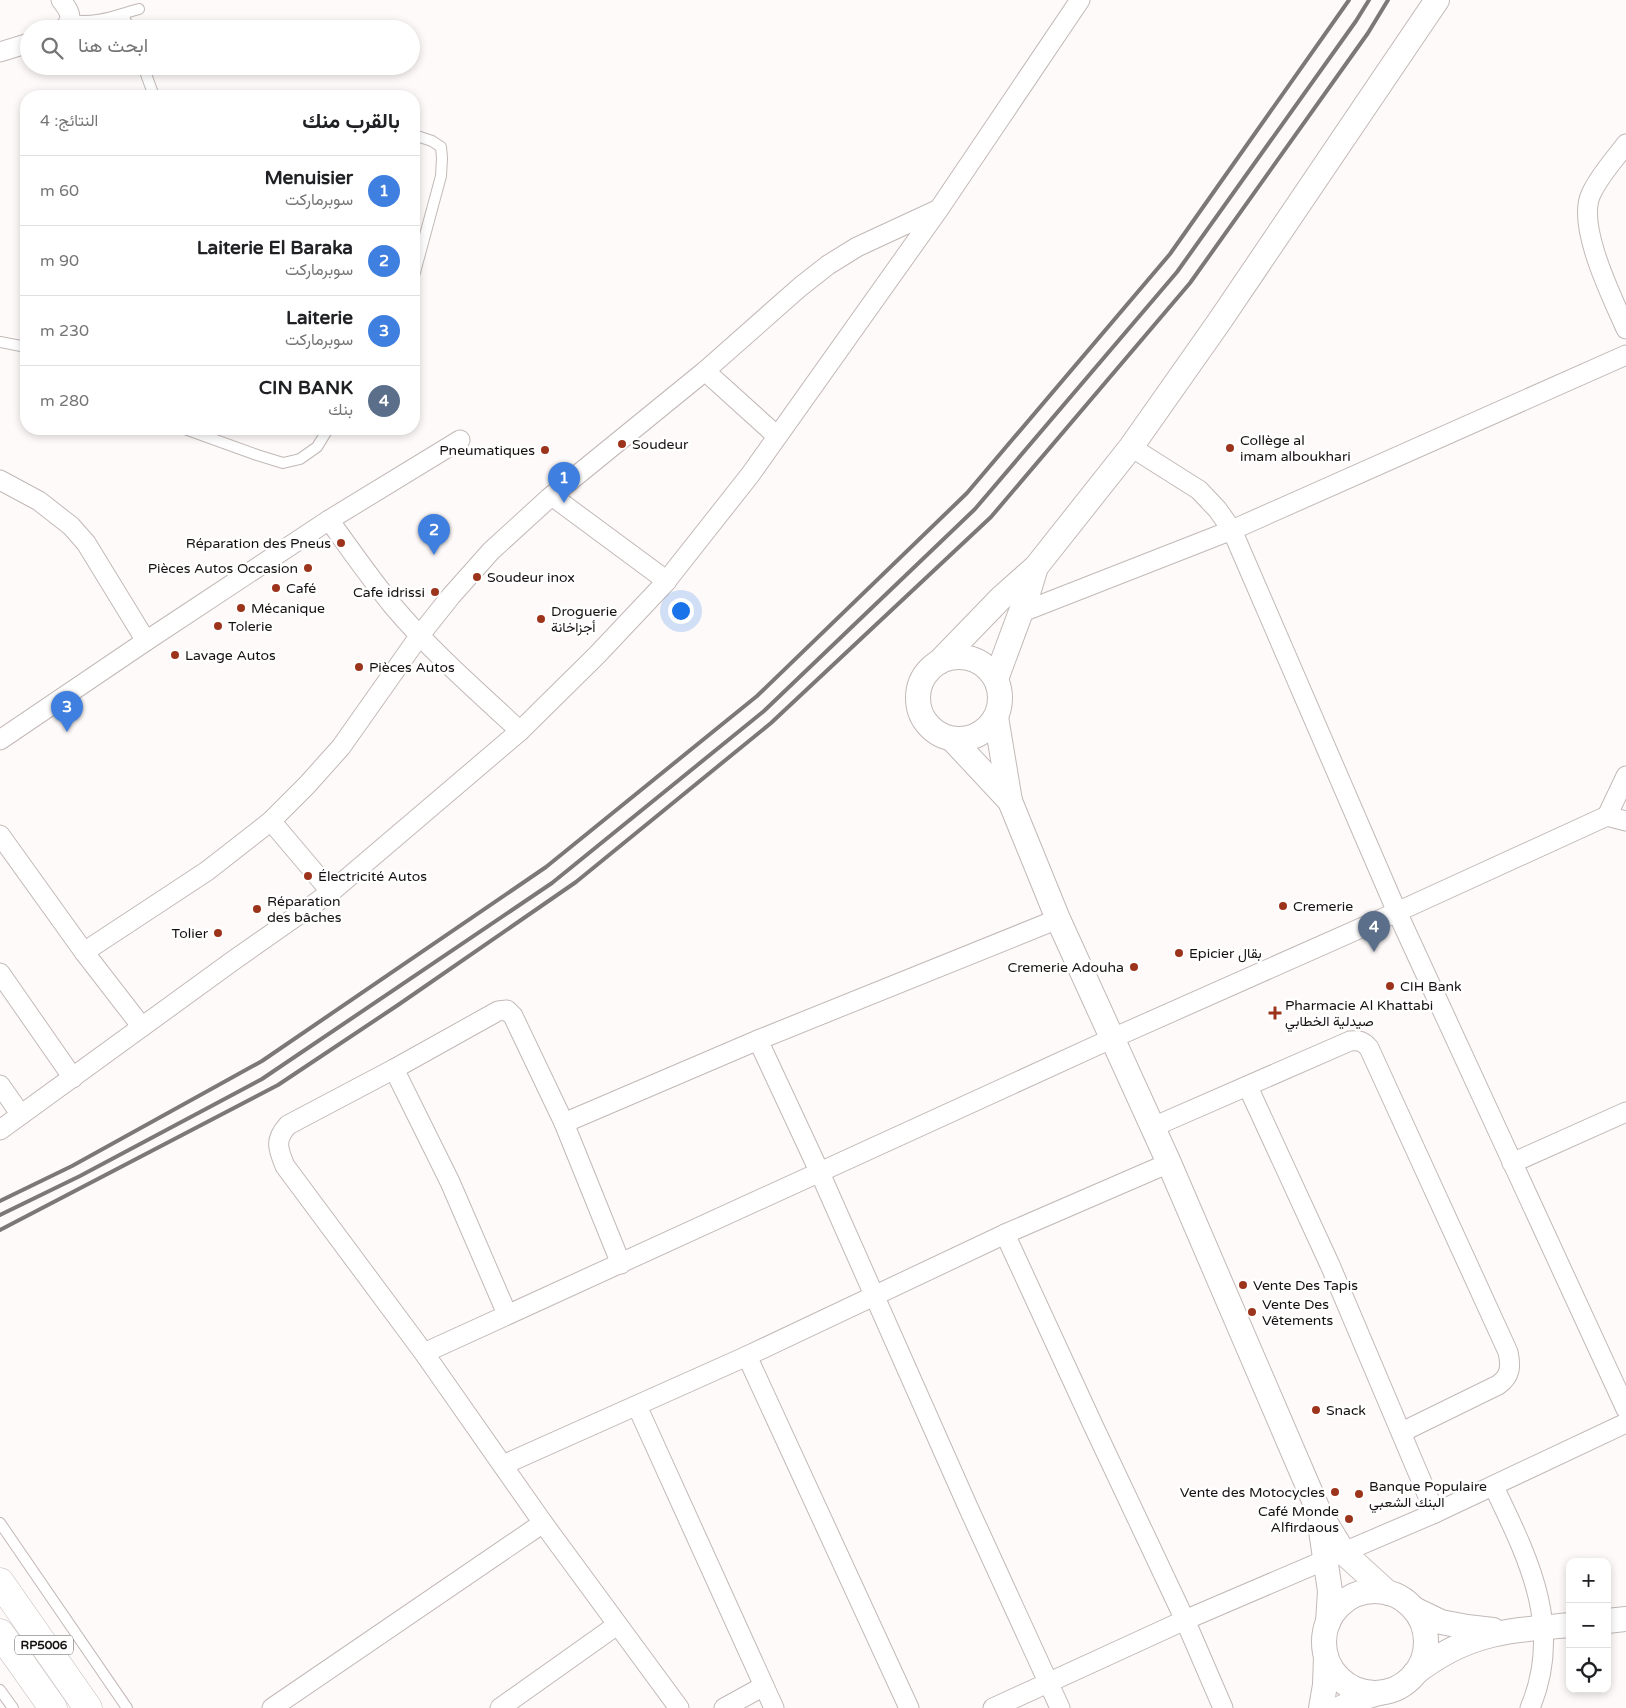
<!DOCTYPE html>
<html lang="ar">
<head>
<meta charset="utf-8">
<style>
	body { margin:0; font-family:"Varela Round",Vazirmatn,sans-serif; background:#f6f6f6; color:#202124; direction:rtl }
	.controls { position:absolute; right:15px; bottom:15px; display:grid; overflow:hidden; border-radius:10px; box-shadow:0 2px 8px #0003 }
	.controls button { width:45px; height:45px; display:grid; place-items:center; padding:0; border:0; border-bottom:1px solid #e0e0e0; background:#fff; color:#202124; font:25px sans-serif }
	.you { position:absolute; left:680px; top:610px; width:18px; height:18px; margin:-12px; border:4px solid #fff; border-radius:50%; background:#1a73e8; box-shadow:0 0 0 8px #1a73e833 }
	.badge { display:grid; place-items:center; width:32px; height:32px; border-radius:50%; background:#ea580c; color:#fff; font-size:16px; font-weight:700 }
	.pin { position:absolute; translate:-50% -41px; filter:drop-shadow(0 1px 2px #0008) }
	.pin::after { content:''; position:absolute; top:26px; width:18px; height:15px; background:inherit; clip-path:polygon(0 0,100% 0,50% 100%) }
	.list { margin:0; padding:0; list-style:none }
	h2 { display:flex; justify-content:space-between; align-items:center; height:65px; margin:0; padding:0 20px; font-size:21px }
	h2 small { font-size:16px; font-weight:400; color:#757577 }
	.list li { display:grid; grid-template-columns:32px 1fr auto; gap:15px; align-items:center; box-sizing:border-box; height:70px; padding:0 20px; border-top:1px solid #e0e0e0 }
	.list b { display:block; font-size:19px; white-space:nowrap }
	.list p { margin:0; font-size:16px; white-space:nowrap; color:#757577 }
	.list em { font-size:16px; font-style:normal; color:#757577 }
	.icon { flex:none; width:28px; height:28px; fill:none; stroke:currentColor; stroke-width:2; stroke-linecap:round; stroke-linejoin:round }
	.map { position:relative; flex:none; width:1626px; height:1708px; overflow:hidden; direction:ltr }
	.search { position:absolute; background:#fff; box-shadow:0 2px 8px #0003; left:20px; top:20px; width:400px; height:55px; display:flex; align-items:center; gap:12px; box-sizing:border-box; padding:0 18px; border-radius:28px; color:#757577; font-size:19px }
	.panel { position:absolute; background:#fff; box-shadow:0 2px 8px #0003; left:20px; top:90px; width:400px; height:345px; border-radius:20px; direction:rtl }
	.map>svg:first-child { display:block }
</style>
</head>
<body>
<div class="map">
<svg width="1626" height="1708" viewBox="0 0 1626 1708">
	<rect width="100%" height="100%" fill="#fefaf9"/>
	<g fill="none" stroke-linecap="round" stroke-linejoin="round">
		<defs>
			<g id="service">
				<polyline points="123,14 129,29"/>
				<path d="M 70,20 C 96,24 114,16 139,9"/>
				<polyline points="143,66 154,96"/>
				<polyline points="254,96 278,96"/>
				<polyline points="414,135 432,141 441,147 442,158 441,176 414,276"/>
				<polyline points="0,342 26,347"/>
				<polyline points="185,429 257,455 283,463 300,459 317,447 328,429"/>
				<polyline points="0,1523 127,1708"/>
				<polyline points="0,1690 13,1708"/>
			</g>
			<g id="minor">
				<path d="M 61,0 C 69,10 75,19 63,29"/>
				<polyline points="0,52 29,43"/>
				<path d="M 1626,144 C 1614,160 1599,176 1591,194 C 1576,226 1613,299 1626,329"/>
				<polyline points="705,371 777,436"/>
				<polyline points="1131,447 1199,490 1217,509 1232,530 1397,912 1626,1409"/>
				<polyline points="0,480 39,501 71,526 86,543 146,641"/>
				<polyline points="552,496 667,581"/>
				<path d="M 329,520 C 350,549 370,578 393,606 C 431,651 477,691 520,731"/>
				<polyline points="1020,613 1232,530 1626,355"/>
				<polyline points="0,740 146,641 329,520 460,440"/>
				<polyline points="1607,816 1626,776"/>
				<polyline points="271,821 331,892"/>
				<polyline points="0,835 84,952 142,1027"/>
				<polyline points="84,952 207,871 271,821 307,785 341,747 420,635 451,596 491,551 549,498 705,371 800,287 828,265 857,247 939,209"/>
				<polyline points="0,973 73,1078"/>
				<polyline points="758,1040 820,1173 968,1507 1060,1708"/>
				<polyline points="394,1069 450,1182 507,1314"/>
				<polyline points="0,1085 21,1115"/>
				<polyline points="1248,1087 1330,1265 1435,1513"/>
				<polyline points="564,1123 758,1040 1058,919"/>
				<path d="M 1153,1127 L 1350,1041 C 1359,1040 1363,1041 1369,1048 L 1508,1352 C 1511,1366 1511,1376 1498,1385 L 1402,1432"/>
				<polyline points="0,1130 234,960 331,892 520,731 597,655 664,584 750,475 939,209 1080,0"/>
				<polyline points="1512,1163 1626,1112"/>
				<polyline points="1005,1234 1093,1425 1185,1620 1223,1708"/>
				<path d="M 621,1264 L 564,1123 L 513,1016 L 507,1010 L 498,1011 L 394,1069 L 288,1125 C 274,1140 278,1149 285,1166 L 424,1353 L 543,1523 L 679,1708"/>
				<polyline points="424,1353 1113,1038 1397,912 1607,816 1626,821"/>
				<polyline points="747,1356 909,1708"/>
				<polyline points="637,1406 774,1708"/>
				<polyline points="503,1465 747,1356 1005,1234 1169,1163"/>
				<path d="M 1494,1487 C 1528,1558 1564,1628 1530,1708"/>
				<polyline points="272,1708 543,1523"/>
				<polyline points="500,1708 617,1625"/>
				<polyline points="724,1708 764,1686"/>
				<polyline points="993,1708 1185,1620 1435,1513 1626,1423"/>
			</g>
			<g id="tertiary">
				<circle cx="959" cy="698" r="41"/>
				<polyline points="939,662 1001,598 1036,567 1131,447 1219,322 1437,0"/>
				<polyline points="996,679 1029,590 1036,567"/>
				<polyline points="996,717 1010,801 1058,919 1169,1163 1319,1512 1344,1553 1388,1593"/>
				<polyline points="952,739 1010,801"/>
				<polyline points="1320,1524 1330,1591 1328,1623"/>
				<circle cx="1375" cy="1642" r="51"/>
				<polyline points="1414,1609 1441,1622 1467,1627 1493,1630"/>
				<polyline points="1607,1621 1626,1619"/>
				<path d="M 1415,1673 C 1468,1632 1506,1631 1570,1625"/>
				<polyline points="1321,1708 1325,1685 1326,1656"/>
				<polyline points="1341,1708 1365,1697 1379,1693"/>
			</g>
			<g id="primary">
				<polyline points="0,1582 88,1708"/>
				<polyline points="0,1633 53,1708"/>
			</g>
		</defs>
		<use href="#service" stroke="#c2b9b7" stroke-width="12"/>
		<use href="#minor" stroke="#c2b9b7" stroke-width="21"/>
		<use href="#tertiary" stroke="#c2b9b7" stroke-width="26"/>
		<use href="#primary" stroke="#c2b9b7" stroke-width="29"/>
		<use href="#service" stroke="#fff" stroke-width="10"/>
		<use href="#minor" stroke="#fff" stroke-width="19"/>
		<use href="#tertiary" stroke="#fff" stroke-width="24"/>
		<use href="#primary" stroke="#fff" stroke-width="28"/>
		<g stroke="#7b7877" stroke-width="4">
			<polyline points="0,1201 72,1166 262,1061 546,867 757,696 967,493 1170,254 1349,0"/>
			<polyline points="0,1215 80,1176 262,1079 552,883 764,711 975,509 1177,272 1356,21 1369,0"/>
			<polyline points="0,1230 278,1085 398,1005 576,882 771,723 991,517 1190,283 1368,33 1388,0"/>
		</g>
	</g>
	<g fill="#9c341c" stroke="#fff" stroke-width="2">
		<circle cx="622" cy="444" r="5"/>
		<circle cx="1230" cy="448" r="5"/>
		<circle cx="545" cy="450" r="5"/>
		<circle cx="341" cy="543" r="5"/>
		<circle cx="308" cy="568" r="5"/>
		<circle cx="477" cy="577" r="5"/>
		<circle cx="276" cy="588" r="5"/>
		<circle cx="435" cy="592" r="5"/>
		<circle cx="241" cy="608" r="5"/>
		<circle cx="541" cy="619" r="5"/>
		<circle cx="218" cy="626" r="5"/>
		<circle cx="175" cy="655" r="5"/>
		<circle cx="359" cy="667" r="5"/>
		<circle cx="308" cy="876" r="5"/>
		<circle cx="1283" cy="906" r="5"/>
		<circle cx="257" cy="909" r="5"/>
		<circle cx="218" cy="933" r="5"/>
		<circle cx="1179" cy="953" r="5"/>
		<circle cx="1134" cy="967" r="5"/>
		<circle cx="1390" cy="986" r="5"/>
		<path d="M1272.5 1005.5h5v5h5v5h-5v5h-5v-5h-5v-5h5z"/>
		<circle cx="1243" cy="1285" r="5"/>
		<circle cx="1252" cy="1312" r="5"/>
		<circle cx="1316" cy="1410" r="5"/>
		<circle cx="1335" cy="1492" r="5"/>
		<circle cx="1359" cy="1494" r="5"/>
		<circle cx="1349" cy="1519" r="5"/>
	</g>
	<g text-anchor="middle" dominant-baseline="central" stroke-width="5" stroke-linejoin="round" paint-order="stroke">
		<rect fill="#fff" stroke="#5b5958" stroke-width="1" x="15" y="1635.5" width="58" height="19" rx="4"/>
		<g font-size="12" font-weight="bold" fill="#151211">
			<text x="44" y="1645">RP5006</text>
		</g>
		<g font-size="14" fill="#151211" stroke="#fff" text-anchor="start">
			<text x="1240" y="440">Collège al<tspan x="1240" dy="16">imam alboukhari</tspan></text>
			<text x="632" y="444">Soudeur</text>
			<text x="535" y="450" text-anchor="end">Pneumatiques</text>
			<text x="331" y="543" text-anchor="end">Réparation des Pneus</text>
			<text x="298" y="568" text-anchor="end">Pièces Autos Occasion</text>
			<text x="487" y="577">Soudeur inox</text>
			<text x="286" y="588">Café</text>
			<text x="425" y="592" text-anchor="end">Cafe idrissi</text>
			<text x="251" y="608">Mécanique</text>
			<text x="551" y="611">Droguerie<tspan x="551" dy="16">أجزاخانة</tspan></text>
			<text x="228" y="626">Tolerie</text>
			<text x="185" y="655">Lavage Autos</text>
			<text x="369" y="667">Pièces Autos</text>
			<text x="318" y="876">Électricité Autos</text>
			<text x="267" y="901">Réparation<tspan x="267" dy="16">des bâches</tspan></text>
			<text x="1293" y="906">Cremerie</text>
			<text x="208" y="933" text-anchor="end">Tolier</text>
			<text x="1189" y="953">Epicier بقال</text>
			<text x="1124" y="967" text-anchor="end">Cremerie Adouha</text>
			<text x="1400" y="986">CIH Bank</text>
			<text x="1285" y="1005">Pharmacie Al Khattabi<tspan x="1285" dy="16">صيدلية الخطابي</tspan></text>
			<text x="1253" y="1285">Vente Des Tapis</text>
			<text x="1262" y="1304">Vente Des<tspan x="1262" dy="16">Vêtements</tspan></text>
			<text x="1326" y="1410">Snack</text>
			<text x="1369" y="1486">Banque Populaire<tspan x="1369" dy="16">البنك الشعبي</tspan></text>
			<text x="1325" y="1492" text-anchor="end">Vente des Motocycles</text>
			<text x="1339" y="1511" text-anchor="end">Café Monde<tspan x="1339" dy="16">Alfirdaous</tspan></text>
		</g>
	</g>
</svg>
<div class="controls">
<button>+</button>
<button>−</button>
<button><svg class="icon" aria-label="locate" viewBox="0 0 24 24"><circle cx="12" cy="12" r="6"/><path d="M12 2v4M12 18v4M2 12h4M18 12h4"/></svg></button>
</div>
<div class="you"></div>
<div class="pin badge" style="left:564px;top:503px;background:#3f7fe0">1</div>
<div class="pin badge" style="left:434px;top:555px;background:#3f7fe0">2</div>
<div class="pin badge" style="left:67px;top:732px;background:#3f7fe0">3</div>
<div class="pin badge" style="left:1374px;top:952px;background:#5c6f8a">4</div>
<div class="search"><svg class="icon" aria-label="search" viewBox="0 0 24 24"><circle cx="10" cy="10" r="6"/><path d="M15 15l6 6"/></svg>ابحث هنا</div>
<section class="panel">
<h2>بالقرب منك<small>النتائج: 4</small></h2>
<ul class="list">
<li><span class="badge" style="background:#3f7fe0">1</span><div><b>Menuisier</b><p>سوبرماركت</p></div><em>60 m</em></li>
<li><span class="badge" style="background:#3f7fe0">2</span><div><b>Laiterie El Baraka</b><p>سوبرماركت</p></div><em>90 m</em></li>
<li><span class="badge" style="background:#3f7fe0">3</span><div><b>Laiterie</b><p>سوبرماركت</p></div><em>230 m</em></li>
<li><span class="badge" style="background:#5c6f8a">4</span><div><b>CIN BANK</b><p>بنك</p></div><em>280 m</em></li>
</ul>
</section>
</div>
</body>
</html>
